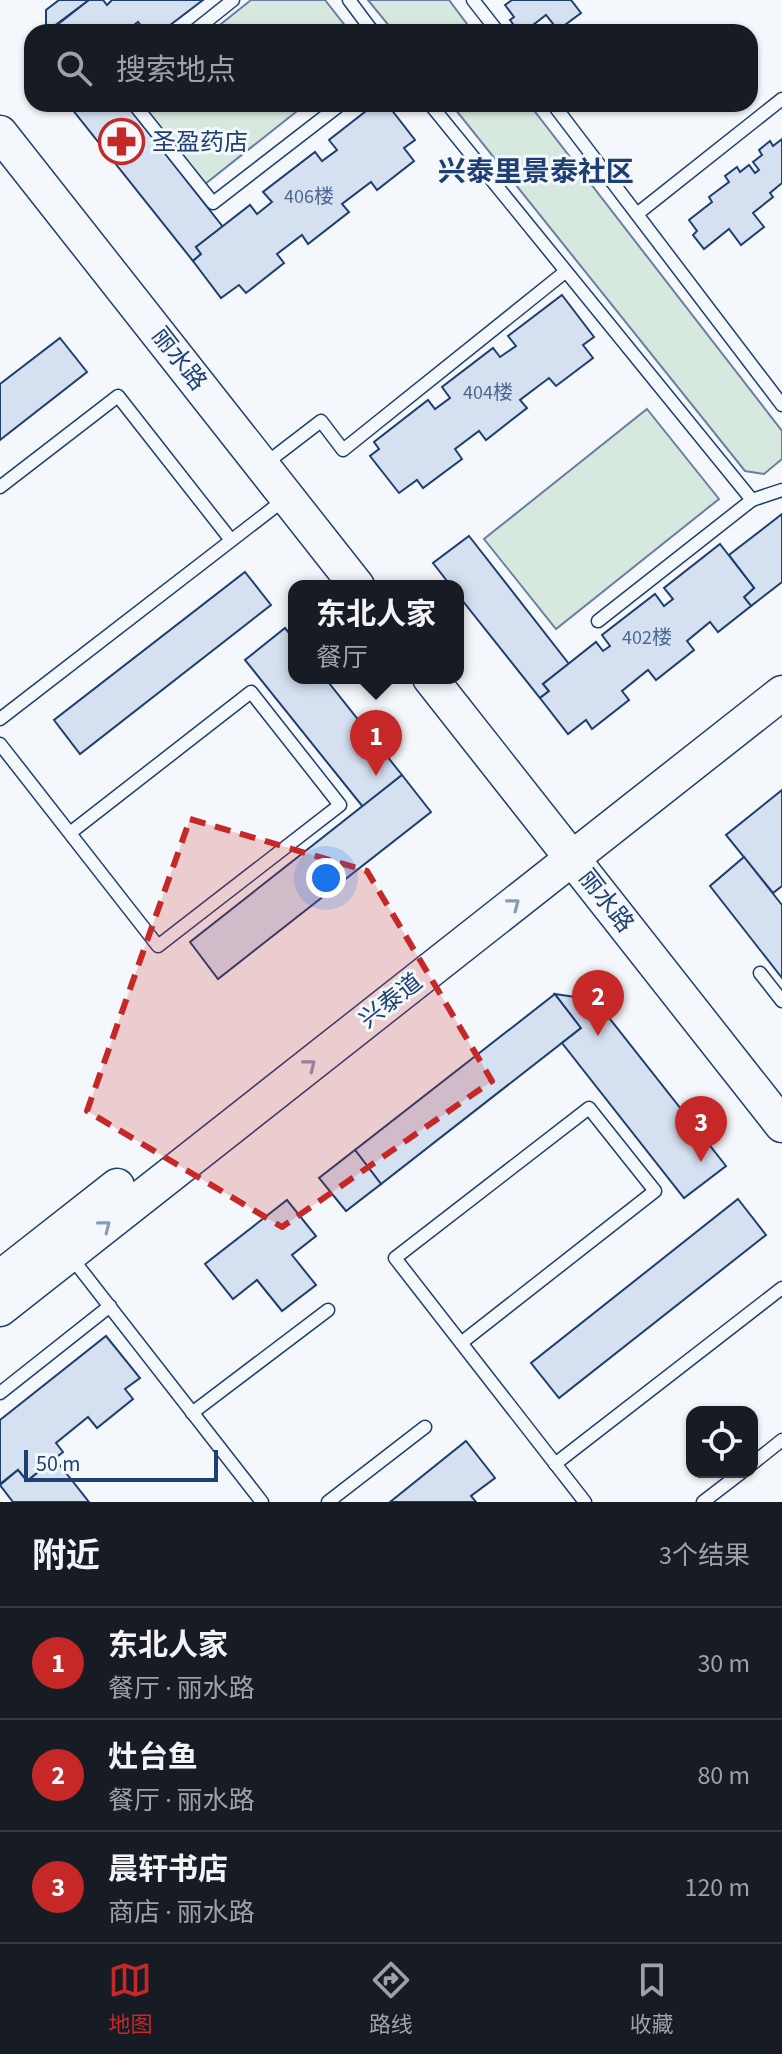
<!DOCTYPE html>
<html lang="zh">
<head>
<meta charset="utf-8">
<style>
	body { margin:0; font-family:"Source Sans 3","Noto Sans SC",sans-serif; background:#242831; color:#f1f3f6 }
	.controls { position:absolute; right:24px; bottom:24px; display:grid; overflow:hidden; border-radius:16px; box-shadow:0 2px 6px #0004 }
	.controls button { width:72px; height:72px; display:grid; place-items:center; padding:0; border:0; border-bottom:2px solid #363941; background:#171b24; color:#f1f3f6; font:40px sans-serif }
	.scale { position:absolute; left:24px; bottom:20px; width:194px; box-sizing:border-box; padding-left:8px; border:4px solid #1d3f73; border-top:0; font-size:22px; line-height:28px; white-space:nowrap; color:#1d3f73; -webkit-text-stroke:6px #f4f7fb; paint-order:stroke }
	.you { position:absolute; left:326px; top:878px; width:28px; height:28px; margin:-20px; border:6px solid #fff; border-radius:50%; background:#1a73e8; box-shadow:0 0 0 12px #1a73e833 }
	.badge { display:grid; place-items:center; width:52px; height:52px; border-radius:50%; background:#c62828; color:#fff; font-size:26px; font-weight:700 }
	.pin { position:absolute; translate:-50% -66px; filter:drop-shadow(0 2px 4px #0008) }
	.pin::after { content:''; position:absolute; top:42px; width:28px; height:24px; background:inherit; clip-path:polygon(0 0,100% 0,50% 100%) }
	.popup { position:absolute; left:288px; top:580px; width:176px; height:104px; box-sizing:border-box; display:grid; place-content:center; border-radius:16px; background:#171b24; filter:drop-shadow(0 2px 6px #0005); font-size:26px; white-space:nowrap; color:#9ea1a6 }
	.popup b { font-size:30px; color:#f1f3f6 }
	.popup::after { content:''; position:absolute; left:50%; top:100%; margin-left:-16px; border:16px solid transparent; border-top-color:#171b24 }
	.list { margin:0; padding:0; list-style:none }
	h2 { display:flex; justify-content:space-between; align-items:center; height:104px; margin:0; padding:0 32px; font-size:34px }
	h2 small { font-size:26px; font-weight:400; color:#9ea1a6 }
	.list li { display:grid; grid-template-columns:52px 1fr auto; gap:24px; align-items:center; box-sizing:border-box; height:112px; padding:0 32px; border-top:2px solid #363941 }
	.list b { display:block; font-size:30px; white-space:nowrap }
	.list p { margin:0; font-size:26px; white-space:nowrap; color:#9ea1a6 }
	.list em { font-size:26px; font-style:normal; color:#9ea1a6 }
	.icon { flex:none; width:44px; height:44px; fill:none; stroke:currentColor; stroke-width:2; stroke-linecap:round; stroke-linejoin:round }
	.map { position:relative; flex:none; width:782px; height:1502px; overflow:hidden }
	.search { position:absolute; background:#171b24; box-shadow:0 2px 6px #0004; left:24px; right:24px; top:24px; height:88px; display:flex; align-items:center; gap:20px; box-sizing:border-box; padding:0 28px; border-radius:24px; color:#9ea1a6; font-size:30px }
	.sheet { height:440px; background:#171b24 }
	nav { display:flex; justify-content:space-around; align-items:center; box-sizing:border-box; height:112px; border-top:2px solid #363941; background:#171b24; font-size:22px; color:#9ea1a6 }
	nav a { display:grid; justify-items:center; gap:4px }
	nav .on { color:#c62828 }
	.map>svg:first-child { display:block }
</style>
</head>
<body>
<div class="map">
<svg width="782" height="1502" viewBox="0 0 782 1502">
	<rect width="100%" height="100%" fill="#f4f7fb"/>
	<g fill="#d7e8df" stroke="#687fa3" stroke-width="2">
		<polygon points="251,0 325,0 350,32 211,32"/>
		<polygon points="368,0 449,0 473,32 394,32"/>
		<polygon points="141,104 306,104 205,184"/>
		<polygon points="451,104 529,104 782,431 782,459 764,474 745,471"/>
		<polygon points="647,409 719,499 556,629 484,539"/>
	</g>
	<g fill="#d5e0f0" stroke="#1d3f73" stroke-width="2">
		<polygon points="59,0 89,0 46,32 46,10"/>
		<polygon points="89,0 103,0 107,5 112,0 203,0 161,32 146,32 138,22 125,32 48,32"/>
		<polygon points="512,0 571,0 581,13 558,30 546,15 524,32 519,32 510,20 514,17 505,5"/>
		<polygon points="68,104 126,104 223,227 196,247 201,254 193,261"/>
		<polygon points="375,104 387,104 415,140 404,148 414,161 377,190 371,182 342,204 349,212 308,244 302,235 277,254 284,263 246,293 239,285 221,298 193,261 201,254 196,247 250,205 257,214 272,202 263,192 315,152 322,161 337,150 329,140"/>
		<polygon points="782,139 782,183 770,193 773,197 753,213 764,227 741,245 729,229 704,249 693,235 697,231 689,220 712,202 709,197 729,182 725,176 737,167 740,172 749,165 755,173 759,170 753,162 762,155 759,150 770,141 773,146"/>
		<polygon points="562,295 594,337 583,345 593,358 556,386 549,378 520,400 527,408 486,440 479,431 455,449 462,459 423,488 417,480 399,493 370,456 379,449 374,442 428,400 435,409 450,398 442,387 493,348 500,357 516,346 508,336"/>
		<polygon points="60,338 87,372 0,440 0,384"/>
		<polygon points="782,514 782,582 751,606 744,597 754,588 729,555"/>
		<polygon points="469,536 569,664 543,684 549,691 540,698 458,595 458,586 451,586 433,563"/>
		<polygon points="720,544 754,588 744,597 751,606 718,632 710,622 687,641 694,650 656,680 648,670 622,691 629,700 592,729 586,720 568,734 540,698 549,691 543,684 596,642 603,651 610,646 602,635 655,594 664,606 673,599 664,588"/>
		<polygon points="245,572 271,605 80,754 54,720"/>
		<polygon points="285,628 294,639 294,678 325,678 402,775 363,807 245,660"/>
		<polygon points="402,775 431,812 218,979 190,942"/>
		<polygon points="782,790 782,886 773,893 726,835"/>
		<polygon points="744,857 782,905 782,978 710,886"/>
		<polygon points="555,994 581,1028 381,1184 355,1150"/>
		<polygon points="555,994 595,1000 726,1166 684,1198 562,1043 581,1028"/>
		<polygon points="355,1150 381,1184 346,1211 319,1178"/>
		<polygon points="738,1199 766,1235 559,1398 531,1363"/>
		<polygon points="287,1200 316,1236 292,1255 316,1285 282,1311 257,1280 233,1299 205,1264"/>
		<polygon points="106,1336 140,1378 125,1389 133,1399 97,1428 88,1417 56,1443 63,1452 27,1481 18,1470 0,1484 0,1420"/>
		<polygon points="466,1441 495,1478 471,1496 476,1502 390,1502"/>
		<polygon points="55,1459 89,1502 13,1502 0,1485 18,1470 27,1481"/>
	</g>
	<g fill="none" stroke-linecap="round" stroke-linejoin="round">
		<defs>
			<g id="lane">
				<polyline points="349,0 373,32"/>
				<polyline points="473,0 498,32"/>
				<polyline points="193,32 233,0"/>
				<polyline points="134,104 213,203 341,104"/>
				<polyline points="430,104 752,500 782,490"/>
				<polyline points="553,104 782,405"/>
				<polyline points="637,214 782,99"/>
				<polyline points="265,464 321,421 343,450 565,272"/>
				<polyline points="0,487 118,396 231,540"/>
				<polyline points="598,621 752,500"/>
				<polyline points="0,719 285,499"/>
				<polyline points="0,744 158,946 340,805 251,692 70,833"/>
				<polyline points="760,973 782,1001"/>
				<polyline points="71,1257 262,1502"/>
				<polyline points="461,1343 655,1191 589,1108 395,1258 585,1502"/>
				<polyline points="0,1393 110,1306"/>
				<polyline points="192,1413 328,1310"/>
				<polyline points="555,1464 782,1288"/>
				<polyline points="752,1464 782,1440"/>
				<polyline points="328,1502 425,1427"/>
				<polyline points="703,1502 742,1472"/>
			</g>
			<g id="secondary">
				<polyline points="0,133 357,586"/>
				<polyline points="430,678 782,1125"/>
				<polyline points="0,1278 117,1186"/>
				<polyline points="0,1309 782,693"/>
			</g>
		</defs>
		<use href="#lane" stroke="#1d3f73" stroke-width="15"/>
		<use href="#secondary" stroke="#1d3f73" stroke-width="37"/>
		<use href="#lane" stroke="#f4f7fb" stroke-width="12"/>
		<use href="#secondary" stroke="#f4f7fb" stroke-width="34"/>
	</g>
	<defs><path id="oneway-chevron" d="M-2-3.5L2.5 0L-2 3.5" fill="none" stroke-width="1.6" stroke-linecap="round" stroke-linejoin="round" transform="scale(2)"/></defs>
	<g stroke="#889bb7">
		<use href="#oneway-chevron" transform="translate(514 904) rotate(-38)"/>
		<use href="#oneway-chevron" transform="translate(310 1065) rotate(-38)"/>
		<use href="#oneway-chevron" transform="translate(105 1226) rotate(-38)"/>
	</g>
	<path fill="#c62828" fill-opacity="0.2" stroke="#c62828" stroke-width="6" stroke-dasharray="16 10" stroke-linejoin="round" d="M 190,819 L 367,871 L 492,1081 L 282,1227 L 87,1111 Z"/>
	<defs>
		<symbol id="pharmacy-ring" viewBox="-11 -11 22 22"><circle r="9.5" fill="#f4f7fb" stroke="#c62828" stroke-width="1.5"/><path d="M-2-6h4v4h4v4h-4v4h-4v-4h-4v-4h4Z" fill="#c62828"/></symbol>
	</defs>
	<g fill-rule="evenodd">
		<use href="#pharmacy-ring" x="96" y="116" width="51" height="51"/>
	</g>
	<g text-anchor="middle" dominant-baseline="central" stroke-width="6" stroke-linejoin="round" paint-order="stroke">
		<g font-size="20" fill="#4b6792">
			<text x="309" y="197">406楼</text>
			<text x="488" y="393">404楼</text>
			<text x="647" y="638">402楼</text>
		</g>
		<g font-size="24" fill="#1d3f73" stroke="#f4f7fb" text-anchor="start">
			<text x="152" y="142">圣盈药店</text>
		</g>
		<g font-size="24" fill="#1d3f73" stroke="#f4f7fb">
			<text transform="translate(179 359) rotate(52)">丽水路</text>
			<text transform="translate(606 901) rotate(52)">丽水路</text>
			<text transform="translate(391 1001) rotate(-38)">兴泰道</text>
		</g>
		<g font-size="28" font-weight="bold" fill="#1d3f73" stroke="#f4f7fb">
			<text x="536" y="172">兴泰里景泰社区</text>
		</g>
	</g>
</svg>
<div class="controls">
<button><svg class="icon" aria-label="locate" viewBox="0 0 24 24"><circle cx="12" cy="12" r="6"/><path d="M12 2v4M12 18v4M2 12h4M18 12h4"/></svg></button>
</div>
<div class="scale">50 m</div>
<div class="you"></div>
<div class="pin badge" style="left:376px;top:776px">1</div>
<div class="popup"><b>东北人家</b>餐厅</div>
<div class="pin badge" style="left:598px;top:1036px">2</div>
<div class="pin badge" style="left:701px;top:1162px">3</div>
<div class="search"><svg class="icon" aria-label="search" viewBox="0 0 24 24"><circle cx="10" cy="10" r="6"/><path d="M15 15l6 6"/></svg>搜索地点</div>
</div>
<section class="sheet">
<h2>附近<small>3个结果</small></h2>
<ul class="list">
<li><span class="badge">1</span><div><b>东北人家</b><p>餐厅 · 丽水路</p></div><em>30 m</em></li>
<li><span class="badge">2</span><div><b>灶台鱼</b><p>餐厅 · 丽水路</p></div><em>80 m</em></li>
<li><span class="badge">3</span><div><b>晨轩书店</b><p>商店 · 丽水路</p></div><em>120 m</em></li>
</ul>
</section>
<nav>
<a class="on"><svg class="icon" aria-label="map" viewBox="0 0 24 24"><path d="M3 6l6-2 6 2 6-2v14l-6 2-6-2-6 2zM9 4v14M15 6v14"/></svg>地图</a>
<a><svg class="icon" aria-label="directions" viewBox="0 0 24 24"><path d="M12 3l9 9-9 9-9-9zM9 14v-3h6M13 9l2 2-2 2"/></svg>路线</a>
<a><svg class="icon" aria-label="saved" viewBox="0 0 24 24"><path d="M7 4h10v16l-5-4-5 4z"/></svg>收藏</a>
</nav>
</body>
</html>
